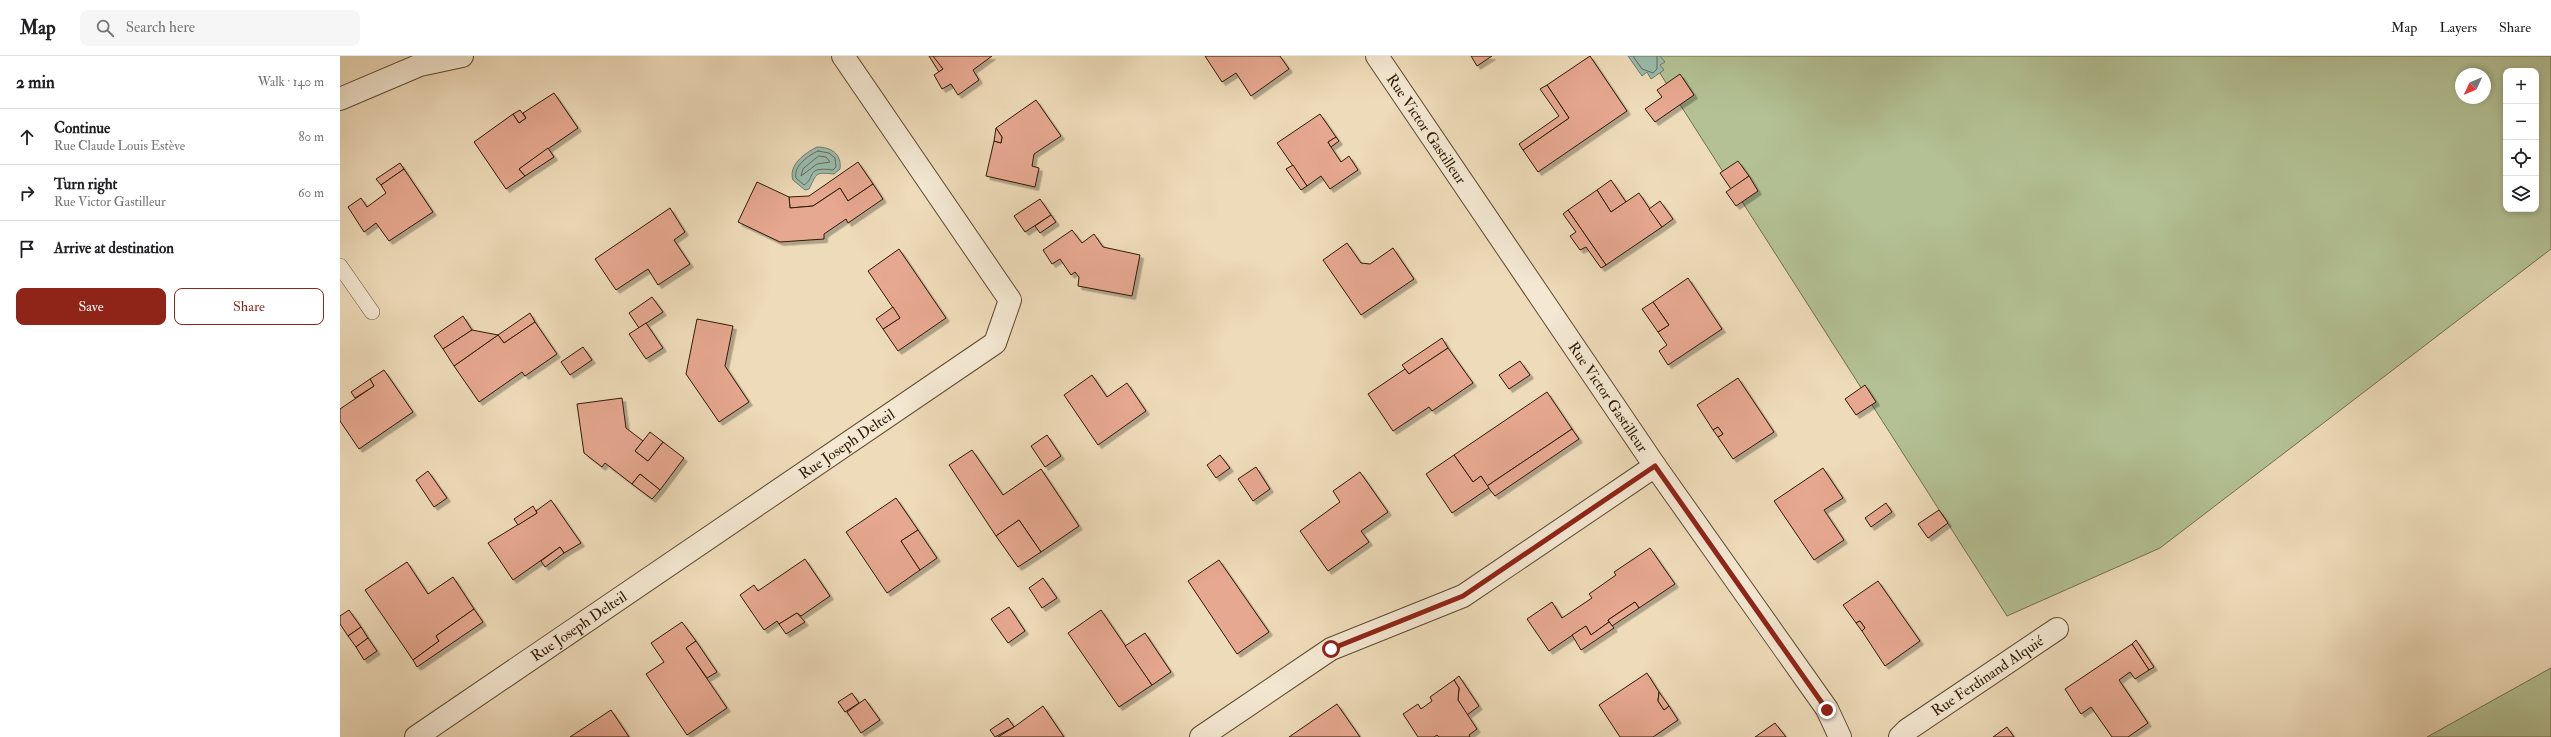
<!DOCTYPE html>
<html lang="en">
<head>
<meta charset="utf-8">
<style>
	body { margin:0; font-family:"IM FELL Double Pica",serif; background:#f6f6f6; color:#202124 }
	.controls { position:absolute; right:12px; top:12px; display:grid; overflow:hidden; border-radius:8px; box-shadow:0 2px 6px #0003 }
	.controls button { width:36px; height:36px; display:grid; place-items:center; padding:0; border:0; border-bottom:1px solid #e0e0e0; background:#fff; color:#202124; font:20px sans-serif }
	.compass { position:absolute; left:2115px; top:12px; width:36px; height:36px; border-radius:50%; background:#fff; box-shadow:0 2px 6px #0003; rotate:226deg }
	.stop { position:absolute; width:12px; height:12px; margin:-9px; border:3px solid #8f2418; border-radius:50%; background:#fff }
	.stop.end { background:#8f2418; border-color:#fff; box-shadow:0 1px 4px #0008 }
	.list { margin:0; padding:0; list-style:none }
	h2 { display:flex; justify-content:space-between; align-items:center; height:52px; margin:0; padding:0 16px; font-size:17px }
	h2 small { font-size:13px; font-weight:400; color:#757577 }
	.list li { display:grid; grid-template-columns:26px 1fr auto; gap:12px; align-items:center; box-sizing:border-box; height:56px; padding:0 16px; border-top:1px solid #e0e0e0 }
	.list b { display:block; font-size:15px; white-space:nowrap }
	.list p { margin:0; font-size:13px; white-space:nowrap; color:#757577 }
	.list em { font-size:13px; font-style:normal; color:#757577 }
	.actions { display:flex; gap:8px; padding:12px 16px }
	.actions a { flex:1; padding:9px 0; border:1px solid #8f2418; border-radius:8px; text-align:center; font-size:14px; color:#8f2418 }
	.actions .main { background:#8f2418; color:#fff }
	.icon { flex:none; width:22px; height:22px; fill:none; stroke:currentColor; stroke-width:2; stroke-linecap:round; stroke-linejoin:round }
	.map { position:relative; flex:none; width:2211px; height:681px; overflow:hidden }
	header { display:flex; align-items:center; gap:24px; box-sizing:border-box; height:56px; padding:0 20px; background:#fff; border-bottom:1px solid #e0e0e0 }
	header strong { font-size:19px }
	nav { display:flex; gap:22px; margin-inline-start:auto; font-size:14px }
	.search { width:280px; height:36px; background:#f6f6f6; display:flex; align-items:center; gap:10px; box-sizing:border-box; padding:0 14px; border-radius:8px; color:#757577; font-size:15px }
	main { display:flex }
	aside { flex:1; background:#fff }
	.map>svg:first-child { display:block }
</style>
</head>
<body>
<header>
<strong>Map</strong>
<div class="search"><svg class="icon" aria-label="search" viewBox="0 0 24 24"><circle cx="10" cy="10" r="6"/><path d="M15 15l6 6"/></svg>Search here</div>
<nav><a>Map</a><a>Layers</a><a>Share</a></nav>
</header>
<main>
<aside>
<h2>2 min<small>Walk · 140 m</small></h2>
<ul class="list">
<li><svg class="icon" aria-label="ahead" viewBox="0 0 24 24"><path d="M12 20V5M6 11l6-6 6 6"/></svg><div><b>Continue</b><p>Rue Claude Louis Estève</p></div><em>80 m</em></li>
<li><svg class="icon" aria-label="right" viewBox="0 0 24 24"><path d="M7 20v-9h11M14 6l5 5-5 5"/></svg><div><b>Turn right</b><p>Rue Victor Gastilleur</p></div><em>60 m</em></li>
<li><svg class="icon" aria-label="arrive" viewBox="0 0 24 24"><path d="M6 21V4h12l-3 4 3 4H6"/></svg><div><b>Arrive at destination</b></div></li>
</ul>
<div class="actions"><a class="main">Save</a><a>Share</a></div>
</aside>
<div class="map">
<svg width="2211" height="681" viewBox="0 0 2211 681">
	<defs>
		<filter id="shadow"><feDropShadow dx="3.5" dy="3.5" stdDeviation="0" flood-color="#0004"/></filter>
	</defs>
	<rect width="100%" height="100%" fill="#eedbb9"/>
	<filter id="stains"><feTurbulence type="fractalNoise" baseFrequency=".005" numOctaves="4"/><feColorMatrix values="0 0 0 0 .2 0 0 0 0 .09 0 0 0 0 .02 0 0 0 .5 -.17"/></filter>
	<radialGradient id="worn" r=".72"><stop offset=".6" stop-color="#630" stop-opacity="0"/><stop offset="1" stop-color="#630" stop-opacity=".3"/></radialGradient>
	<g fill="#b3c194" stroke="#716e4c" fill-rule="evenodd">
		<path d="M 1309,0 L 2211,0 L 2211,193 L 1820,492 L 1667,560 ZM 2166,15 L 2196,15 L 2196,153 L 2166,153 ZM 2121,18 L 2145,18 L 2145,42 L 2121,42 Z"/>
		<polygon points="2211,612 2211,681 2087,681"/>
	</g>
	<g fill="#9abbac" stroke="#6f7b68">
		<polygon points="1288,0 1320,0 1325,6 1320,9 1324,14 1311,23 1307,16 1302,20"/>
		<path d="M 477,91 C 491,91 502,98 500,113 L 494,118 C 475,116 477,117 469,133 L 465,134 L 453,124 C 448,109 465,97 477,91 Z"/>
	</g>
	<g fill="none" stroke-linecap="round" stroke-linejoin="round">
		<g stroke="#646a58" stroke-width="1">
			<polyline points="1293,0 1302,13 1313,17 1317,13 1317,0"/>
			<path d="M 478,95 L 489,97 L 495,102 L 496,111 L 493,114 C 465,110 476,122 464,129 L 456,122 C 453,110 469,99 478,95 Z"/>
			<polygon points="479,100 486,101 490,106 477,108 461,120 463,113"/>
		</g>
	</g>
	<g fill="#e6a890" stroke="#2f1a03" filter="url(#shadow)">
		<polygon points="589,0 595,0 603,13 599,16"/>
		<polygon points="593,0 652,0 633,14 639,24 618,39 611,28 602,33 594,19 603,13"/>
		<polygon points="865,0 940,0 949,13 911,40 896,17 882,26"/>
		<polygon points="1131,0 1152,0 1137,10"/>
		<polygon points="1250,0 1287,55 1198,116 1183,94 1229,62 1207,29"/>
		<polygon points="1340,18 1354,39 1315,66 1305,53 1322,41 1317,34"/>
		<polygon points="1207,29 1229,62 1183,94 1179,88 1219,60 1200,33"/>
		<polygon points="214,37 238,72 179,113 185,120 166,133 134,86 173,58 179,67 186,62 183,57"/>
		<polygon points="696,44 721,80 694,98 692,110 699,112 695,131 646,120 654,85 661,87 662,81 656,72"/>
		<polygon points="180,54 186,62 179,67 173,58"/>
		<polygon points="980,58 996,81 988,86 991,91 1001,106 1009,100 1018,114 990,133 981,120 967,130 937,87"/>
		<polygon points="656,72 662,81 661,87 654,85"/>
		<polygon points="996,81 999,85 991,91 988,86"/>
		<polygon points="208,92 214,101 185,120 179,113"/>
		<polygon points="1398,105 1409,120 1391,133 1380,117"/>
		<polygon points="518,106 533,128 508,145 500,132 473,150 450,152 449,141 469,140"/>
		<polygon points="60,107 64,113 41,129 36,123"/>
		<polygon points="953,109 967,130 961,134 946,113"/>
		<polygon points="64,113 93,156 49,185 36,167 24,176 8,151 21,142 27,151 46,137 41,129"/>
		<polygon points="1409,120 1418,135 1396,150 1386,136"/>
		<polygon points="1271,124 1286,146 1271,156 1257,134"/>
		<polygon points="417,126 449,141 450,152 473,150 500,132 508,145 533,128 543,143 508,167 506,163 484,178 484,183 440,186 398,166"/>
		<polygon points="1257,134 1271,156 1299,137 1322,171 1266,209 1228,154"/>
		<polygon points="700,143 711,159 685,176 674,160"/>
		<polygon points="1320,145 1333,163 1322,171 1309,153"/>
		<polygon points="330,152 345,176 334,184 350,208 318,229 308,213 276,234 255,203"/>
		<polygon points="1228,154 1266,209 1261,212 1246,191 1240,194 1230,180 1236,176 1223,158"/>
		<polygon points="711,159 716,166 700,177 695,170"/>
		<polygon points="732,174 742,187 754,178 763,191 800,199 792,240 738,230 739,221 735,216 731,219 720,203 712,208 703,194"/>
		<polygon points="1007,187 1021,207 1030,208 1053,192 1074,223 1021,259 983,204"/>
		<polygon points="559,193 606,262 558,295 543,273 560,262 528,215"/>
		<polygon points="1348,222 1382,273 1328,309 1319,295 1327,289 1318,276 1329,269 1313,246"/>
		<polygon points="312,241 323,256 299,272 289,257"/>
		<polygon points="1313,246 1329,269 1318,276 1302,253"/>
		<polygon points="553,251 560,262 543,273 536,263"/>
		<polygon points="190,257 195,266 164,287 158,279"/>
		<polygon points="123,260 132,274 103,293 94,280"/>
		<polygon points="357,263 393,270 385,310 409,346 379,366 346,318"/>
		<polygon points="195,266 217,298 185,320 182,316 139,346 114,310 158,279 164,287"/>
		<polygon points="306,267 323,292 306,303 289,278"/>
		<polygon points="132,274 158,279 114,310 103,293"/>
		<polygon points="1102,282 1108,292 1069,318 1062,309"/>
		<polygon points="243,291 252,304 230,319 221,306"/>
		<polygon points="1108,292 1133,327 1092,355 1089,351 1053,375 1028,338 1065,313 1069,318"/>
		<polygon points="1180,305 1190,319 1169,333 1159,319"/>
		<polygon points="44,314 73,356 19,393 0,365 0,353 34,330 30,323"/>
		<polygon points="752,319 767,341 787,327 806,355 758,389 724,339"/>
		<polygon points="1398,322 1434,376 1393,403 1378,381 1383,378 1378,371 1373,374 1357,349"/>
		<polygon points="30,323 34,330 15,342 11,336"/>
		<polygon points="1525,329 1536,346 1516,359 1505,343"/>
		<polygon points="1207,336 1232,373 1147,430 1141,420 1133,426 1114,399"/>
		<polygon points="282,342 286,372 303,385 295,395 308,405 323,386 344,402 320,434 300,418 292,428 265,407 262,411 244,397 237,348"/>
		<polygon points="1378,371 1383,378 1378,381 1373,374"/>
		<polygon points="1232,373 1239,383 1155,440 1147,430"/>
		<polygon points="310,376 323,386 308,405 295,395"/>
		<polygon points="707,379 721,400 705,411 691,390"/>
		<polygon points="632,394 663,439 701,413 739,470 701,496 679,464 656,480 609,409"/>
		<polygon points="880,399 890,412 876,422 867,409"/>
		<polygon points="1114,399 1133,426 1141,420 1149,432 1112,457 1086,418"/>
		<polygon points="916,411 930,433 913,445 898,423"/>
		<polygon points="1483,412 1503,442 1484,454 1504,484 1474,504 1434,445"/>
		<polygon points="88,415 107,442 94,451 76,424"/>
		<polygon points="1020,416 1048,456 1021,475 1029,486 988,515 960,475 1000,446 993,435"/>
		<polygon points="300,418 320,434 312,443 292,428"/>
		<polygon points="556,442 578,474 561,485 580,514 547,537 506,476"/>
		<polygon points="211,444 241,487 224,497 220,491 173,524 148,487 197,457 196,455"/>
		<polygon points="1546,447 1552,456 1531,471 1525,462"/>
		<polygon points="193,450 197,457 178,469 174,463"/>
		<polygon points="1599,454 1608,467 1588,482 1578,468"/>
		<polygon points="679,464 701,496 678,511 656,480"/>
		<polygon points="578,474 597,502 580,514 561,485"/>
		<polygon points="220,491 224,497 205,511 201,505"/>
		<polygon points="1310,492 1335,528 1299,552 1295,546 1268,564 1269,566 1251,579 1246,570 1209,595 1187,563 1212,546 1222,562 1252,542 1249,538 1276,519 1274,516"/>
		<polygon points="465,503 490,540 461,560 457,557 439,568 437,565 424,574 400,539 414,529 418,535"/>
		<polygon points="879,504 929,576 897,598 848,525"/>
		<polygon points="67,506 88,538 113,521 134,553 96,580 99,585 73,604 25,534"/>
		<polygon points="703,522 717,542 702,552 689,532"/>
		<polygon points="1538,525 1580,585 1545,610 1522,575 1525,572 1520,565 1516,567 1503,549"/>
		<polygon points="1295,546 1299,552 1272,570 1268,564"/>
		<polygon points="669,551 685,575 668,587 651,563"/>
		<polygon points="134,553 143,566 77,611 73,604 99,585 96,580"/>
		<polygon points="9,554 21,571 8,580 0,568 0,560"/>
		<polygon points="761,554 812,629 779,651 728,577"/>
		<polygon points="457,557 465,566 446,578 439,568"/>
		<polygon points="1520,565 1525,572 1522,575 1516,567"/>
		<polygon points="342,566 356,585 346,592 387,652 347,679 306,618 324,606 311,587"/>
		<polygon points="1269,566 1274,572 1241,594 1232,579 1246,570 1251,579"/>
		<polygon points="21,571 28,582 16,591 8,580"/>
		<polygon points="805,577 831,616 812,629 785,590"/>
		<polygon points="28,582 37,595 24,604 16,591"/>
		<polygon points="1796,584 1814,611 1809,614 1792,588"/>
		<polygon points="356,585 377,616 367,622 346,592"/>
		<polygon points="1792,588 1809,614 1795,623 1790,616 1779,624 1808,667 1788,681 1772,681 1751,651 1741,658 1725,633"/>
		<polygon points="1307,617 1319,636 1318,645 1324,654 1329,650 1338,664 1313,681 1280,681 1259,649"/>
		<polygon points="1119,620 1139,650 1127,659 1118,644 1119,632 1114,624"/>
		<polygon points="1114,624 1119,632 1118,644 1137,673 1129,679 1130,681 1099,681 1097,679 1094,681 1078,681 1063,658 1078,648 1081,653 1092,645 1090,641"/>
		<polygon points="1319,636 1329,650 1324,654 1318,645"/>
		<polygon points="512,637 519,647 505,656 498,646"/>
		<polygon points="525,643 540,664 521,677 507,656"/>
		<polygon points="997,648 1020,681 949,681"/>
		<polygon points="703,650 724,681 658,681 674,671"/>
		<polygon points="271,654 289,681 230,681"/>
		<polygon points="668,662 674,671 655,681 650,674"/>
		<polygon points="1435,667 1446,681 1415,681"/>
		<polygon points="1667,671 1674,681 1653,681"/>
	</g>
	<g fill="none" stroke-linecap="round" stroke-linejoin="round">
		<defs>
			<polyline id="service" points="0,210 32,256"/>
			<g id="minor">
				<path id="s1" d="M 1037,0 L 1315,410 L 1487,653 L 1500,681"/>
				<polyline points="0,43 80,9 122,0"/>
				<path id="s2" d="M 76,681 L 655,287 L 670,244 L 503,0"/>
				<polyline points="861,681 991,593 1123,540 1315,410"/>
				<path id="s3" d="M 1560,681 L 1567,674 L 1717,573"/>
			</g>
		</defs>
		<use href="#service" stroke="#5f4a30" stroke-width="16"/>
		<use href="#minor" stroke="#5f4a30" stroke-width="24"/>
		<use href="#service" stroke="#f4e8d2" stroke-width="15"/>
		<use href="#minor" stroke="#f4e8d2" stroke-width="22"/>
	</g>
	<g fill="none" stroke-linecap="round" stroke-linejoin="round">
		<polyline stroke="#8f2418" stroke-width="5" points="991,593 1123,540 1315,410 1487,654"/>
	</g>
	<g text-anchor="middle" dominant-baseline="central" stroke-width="3" stroke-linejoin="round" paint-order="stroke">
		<g font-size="15" fill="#2f1a03" stroke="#f4e8d2">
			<text stroke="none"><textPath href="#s1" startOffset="88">Rue Victor Gastilleur</textPath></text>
			<text stroke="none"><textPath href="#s1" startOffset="412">Rue Victor Gastilleur</textPath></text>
			<text stroke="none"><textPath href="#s2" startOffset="521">Rue Joseph Delteil</textPath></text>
			<text stroke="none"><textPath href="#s2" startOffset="197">Rue Joseph Delteil</textPath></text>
			<text stroke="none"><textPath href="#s3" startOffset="107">Rue Ferdinand Alquié</textPath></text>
		</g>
	</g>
	<rect width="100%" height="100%" filter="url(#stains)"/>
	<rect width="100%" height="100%" fill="url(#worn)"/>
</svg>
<div class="controls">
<button>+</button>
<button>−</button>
<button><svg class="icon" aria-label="locate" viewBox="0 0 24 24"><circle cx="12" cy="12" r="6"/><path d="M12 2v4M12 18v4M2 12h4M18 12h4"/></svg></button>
<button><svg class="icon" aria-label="layers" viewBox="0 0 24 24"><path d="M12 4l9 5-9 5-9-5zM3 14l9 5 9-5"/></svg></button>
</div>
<svg class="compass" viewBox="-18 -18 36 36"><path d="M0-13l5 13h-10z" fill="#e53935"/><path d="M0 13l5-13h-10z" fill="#757577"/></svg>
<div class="stop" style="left:991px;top:593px"></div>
<div class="stop end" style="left:1487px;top:654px"></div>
</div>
</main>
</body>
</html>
